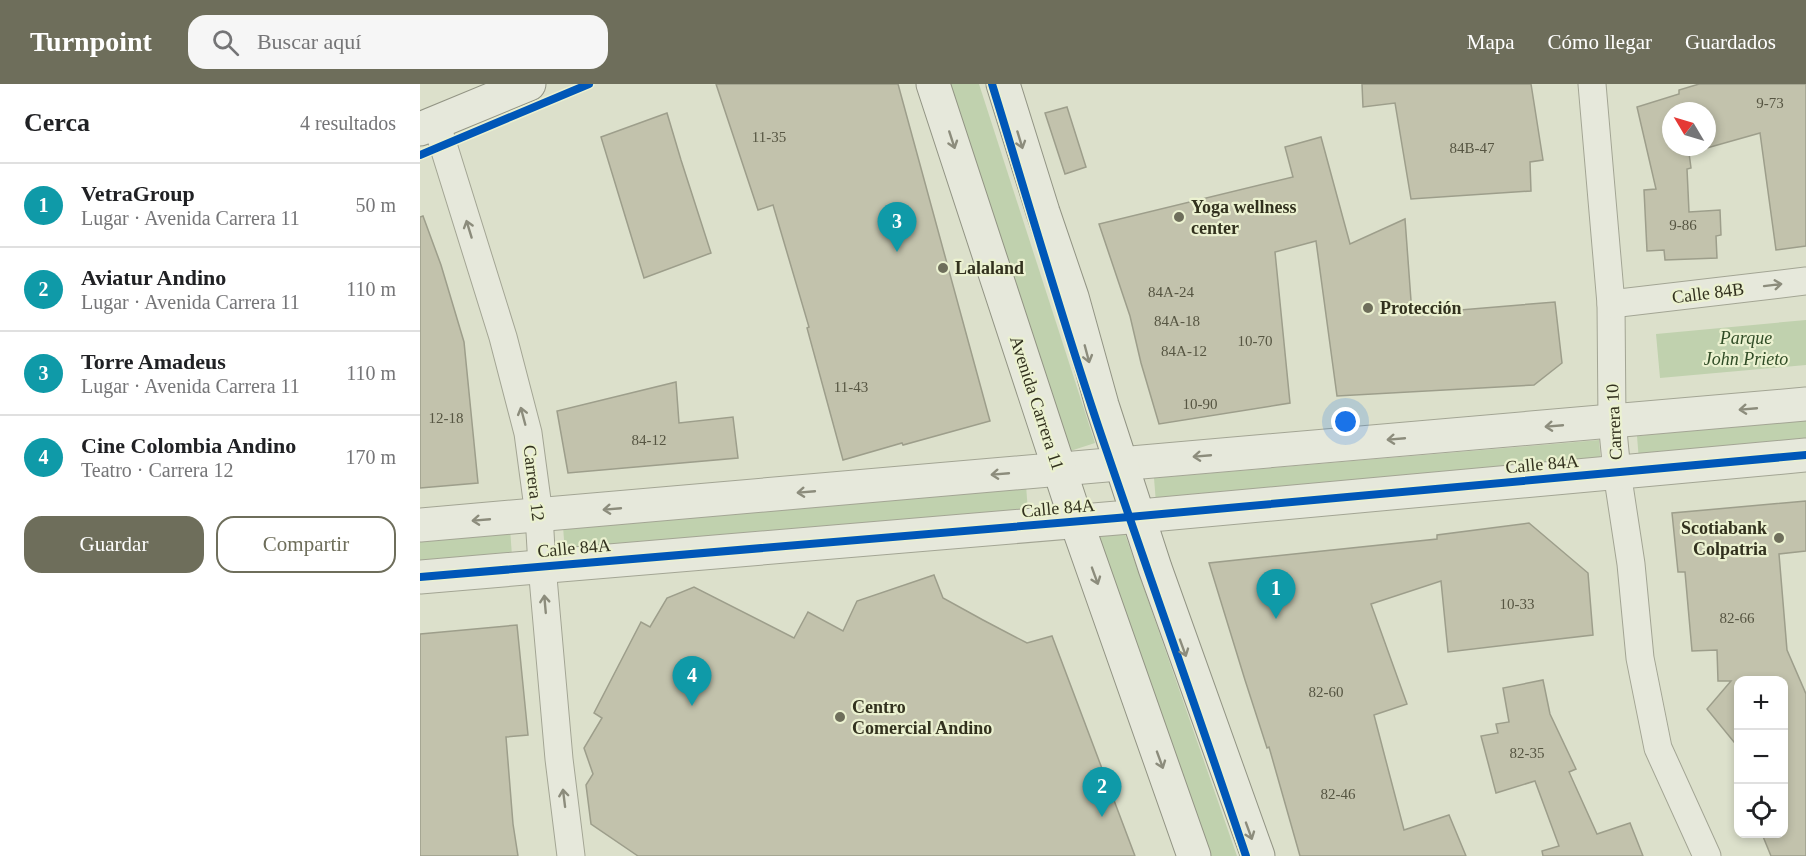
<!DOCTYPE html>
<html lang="es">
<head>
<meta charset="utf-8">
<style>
	body { margin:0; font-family:Georgia,serif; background:#f6f6f6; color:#202124 }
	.controls { position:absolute; right:18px; bottom:18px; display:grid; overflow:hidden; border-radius:12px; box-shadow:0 3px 9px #0003 }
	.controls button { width:54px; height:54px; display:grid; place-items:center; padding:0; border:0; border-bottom:2px solid #e0e0e0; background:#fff; color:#202124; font:30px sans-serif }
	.compass { position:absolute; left:1242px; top:18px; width:54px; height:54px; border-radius:50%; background:#fff; box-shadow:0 3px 9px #0003; rotate:308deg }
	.you { position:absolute; left:926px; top:338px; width:21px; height:21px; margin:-15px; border:4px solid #fff; border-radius:50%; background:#1a73e8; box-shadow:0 0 0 9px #1a73e833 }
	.badge { display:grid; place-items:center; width:39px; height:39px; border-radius:50%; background:#6e6e5b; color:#fff; font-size:20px; font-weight:700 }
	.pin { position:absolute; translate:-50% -50px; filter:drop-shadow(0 2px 3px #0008) }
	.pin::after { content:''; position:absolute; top:32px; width:21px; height:18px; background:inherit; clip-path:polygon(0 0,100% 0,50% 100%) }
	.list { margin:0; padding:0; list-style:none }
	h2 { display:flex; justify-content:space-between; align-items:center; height:78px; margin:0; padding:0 24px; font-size:26px }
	h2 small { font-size:20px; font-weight:400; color:#757577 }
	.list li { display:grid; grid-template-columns:39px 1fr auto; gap:18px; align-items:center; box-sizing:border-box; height:84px; padding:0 24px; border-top:2px solid #e0e0e0 }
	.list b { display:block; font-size:22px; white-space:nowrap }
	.list p { margin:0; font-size:20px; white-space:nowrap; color:#757577 }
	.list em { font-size:20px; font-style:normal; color:#757577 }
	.actions { display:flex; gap:12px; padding:18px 24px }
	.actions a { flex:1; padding:14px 0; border:2px solid #6e6e5b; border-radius:18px; text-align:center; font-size:21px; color:#6e6e5b }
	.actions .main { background:#6e6e5b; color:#fff }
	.icon { flex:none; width:33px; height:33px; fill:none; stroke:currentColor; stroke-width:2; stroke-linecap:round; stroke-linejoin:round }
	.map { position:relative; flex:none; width:1386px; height:772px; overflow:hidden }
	header { display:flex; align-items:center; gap:36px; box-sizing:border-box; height:84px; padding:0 30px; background:#6e6e5b; color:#fff }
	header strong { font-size:28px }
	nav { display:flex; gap:33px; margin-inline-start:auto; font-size:21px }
	.search { width:420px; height:54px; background:#f6f6f6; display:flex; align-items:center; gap:15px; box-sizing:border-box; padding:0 21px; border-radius:18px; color:#757577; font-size:22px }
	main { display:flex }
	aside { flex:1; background:#fff }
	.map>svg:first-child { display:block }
</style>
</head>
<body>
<header>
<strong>Turnpoint</strong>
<div class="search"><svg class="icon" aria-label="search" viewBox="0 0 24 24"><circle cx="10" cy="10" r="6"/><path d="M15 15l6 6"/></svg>Buscar aquí</div>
<nav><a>Mapa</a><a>Cómo llegar</a><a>Guardados</a></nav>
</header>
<main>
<aside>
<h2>Cerca<small>4 resultados</small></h2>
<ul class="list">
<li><span class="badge" style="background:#0f9aa8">1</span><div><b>VetraGroup</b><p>Lugar · Avenida Carrera 11</p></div><em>50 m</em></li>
<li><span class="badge" style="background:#0f9aa8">2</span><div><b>Aviatur Andino</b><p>Lugar · Avenida Carrera 11</p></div><em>110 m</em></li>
<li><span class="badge" style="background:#0f9aa8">3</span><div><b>Torre Amadeus</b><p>Lugar · Avenida Carrera 11</p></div><em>110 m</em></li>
<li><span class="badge" style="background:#0f9aa8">4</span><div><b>Cine Colombia Andino</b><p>Teatro · Carrera 12</p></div><em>170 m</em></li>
</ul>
<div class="actions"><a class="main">Guardar</a><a>Compartir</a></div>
</aside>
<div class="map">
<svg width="1386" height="772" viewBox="0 0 1386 772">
	<rect width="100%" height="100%" fill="#dce0cb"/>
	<g fill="#c0d1ae">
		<polygon points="525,0 559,0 675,359 644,369"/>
		<polygon points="1386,236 1386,281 1240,294 1236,250"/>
		<polygon points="1386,336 1386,361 1219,377 1217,352"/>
		<polygon points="1179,356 1181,380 736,419 734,394"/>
		<polygon points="606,401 608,428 145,470 143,442"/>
		<polygon points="90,444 92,472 0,480 0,451"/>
		<polygon points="704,447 817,772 784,772 671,449"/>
	</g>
	<g fill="#c2c2ac" stroke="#9d9e8b" stroke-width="1.5" fill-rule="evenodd">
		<polygon points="296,0 478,0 570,337 483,361 482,359 423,376 387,244 389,243 353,121 338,126"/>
		<polygon points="942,0 1111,0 1123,76 1110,78 1111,107 991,115 975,19 943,23"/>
		<path d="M 1279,0 L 1386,0 L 1386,162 L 1356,166 L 1340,49 L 1269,69 L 1271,84 L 1267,85 L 1269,128 L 1300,126 L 1301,151 L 1296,152 L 1297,174 L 1245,176 L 1244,166 L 1227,167 L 1224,106 L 1236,105 L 1217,23 L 1259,10 L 1259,6 ZM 1251,27 L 1287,27 L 1287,63 L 1251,63 Z"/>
		<polygon points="647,23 666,83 645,90 625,29"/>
		<polygon points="247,29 261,76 291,169 224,194 181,53"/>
		<polygon points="901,53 930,160 985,135 992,230 1135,218 1142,279 1114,301 917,312 896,157 855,168 870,319 739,340 721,279 710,232 679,140 873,93 865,63"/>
		<polygon points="3,132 21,181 44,258 58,399 0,404 0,133"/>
		<polygon points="256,298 259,339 313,333 318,374 148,389 137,327"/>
		<polygon points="1386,417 1386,467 1359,470 1367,566 1386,610 1386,772 1351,772 1342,750 1364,750 1364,597 1318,597 1318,663 1287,625 1311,597 1298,597 1297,566 1272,567 1265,488 1258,488 1252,429"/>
		<polygon points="1109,439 1168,489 1173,551 1028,568 1021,497 951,520 987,620 954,631 984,746 1029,731 1046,772 880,772 849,663 847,664 825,596 789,479 1017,455 1017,451"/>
		<polygon points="514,491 523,514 563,536 607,559 632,552 715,772 218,772 171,740 166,701 173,690 164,664 182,634 174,629 221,538 230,543 247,514 274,503 374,554 388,528 423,547 437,517"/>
		<polygon points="97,541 108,651 86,653 93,740 98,772 0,772 0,550"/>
		<polygon points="1123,596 1130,630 1156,685 1149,688 1177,750 1210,739 1223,772 1123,772 1122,767 1139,762 1115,697 1076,709 1061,652 1078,649 1076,640 1089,638 1083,604"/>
	</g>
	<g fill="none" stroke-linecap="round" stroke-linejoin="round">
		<defs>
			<g id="minor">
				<polyline points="1172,0 1191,220 1192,337 1197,388 1211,480 1220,574 1238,664 1287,772"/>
				<polyline points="16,38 83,253 108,349 119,431 122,482 139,675 151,772"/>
				<polyline points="1191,220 1386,197"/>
			</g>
			<g id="tertiary">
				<polyline points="0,441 1386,320"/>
				<polyline points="0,493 709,433 1386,371"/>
			</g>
			<g id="secondary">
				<polyline points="513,0 660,448 774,772"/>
				<polyline points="583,0 623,128 652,213 682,321 697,367 735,484 838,772"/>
				<polyline points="0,45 109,0"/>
			</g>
		</defs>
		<use href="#minor" stroke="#a3a594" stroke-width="29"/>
		<use href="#tertiary" stroke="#a3a594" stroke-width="35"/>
		<use href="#secondary" stroke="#929484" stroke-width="35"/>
		<use href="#minor" stroke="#e6e8db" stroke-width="27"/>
		<use href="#tertiary" stroke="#e6e8db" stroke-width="33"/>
		<use href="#secondary" stroke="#e6e8db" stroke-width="33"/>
		<defs>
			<g id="cycleway">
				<path d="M 572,0 C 610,123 645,247 687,368 C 733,503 781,637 826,772"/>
				<polyline points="0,71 169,0"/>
				<polyline points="0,493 709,433 1386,371"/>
			</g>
		</defs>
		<use href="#cycleway" stroke="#ebf1d0" stroke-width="11"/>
		<use href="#cycleway" stroke="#0057b8" stroke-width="8"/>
	</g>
	<defs><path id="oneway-shaft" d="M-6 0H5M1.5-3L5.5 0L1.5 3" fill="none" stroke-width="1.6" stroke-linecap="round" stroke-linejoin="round" transform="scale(1.5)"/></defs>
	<g stroke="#8c8c7c">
		<use href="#oneway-shaft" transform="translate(532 56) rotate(72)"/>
		<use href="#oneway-shaft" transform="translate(600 56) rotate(73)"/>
		<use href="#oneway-shaft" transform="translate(49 145) rotate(-107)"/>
		<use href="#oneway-shaft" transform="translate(1353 201) rotate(-7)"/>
		<use href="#oneway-shaft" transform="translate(667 270) rotate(75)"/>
		<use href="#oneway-shaft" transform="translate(1328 325) rotate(175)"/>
		<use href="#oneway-shaft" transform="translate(103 332) rotate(-105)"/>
		<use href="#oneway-shaft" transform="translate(1134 342) rotate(175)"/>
		<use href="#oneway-shaft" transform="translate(976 355) rotate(175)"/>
		<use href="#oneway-shaft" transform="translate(782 372) rotate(175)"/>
		<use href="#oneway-shaft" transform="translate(580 390) rotate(175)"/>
		<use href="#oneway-shaft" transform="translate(386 408) rotate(175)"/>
		<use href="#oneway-shaft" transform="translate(192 425) rotate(175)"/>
		<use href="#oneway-shaft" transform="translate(61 436) rotate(175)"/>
		<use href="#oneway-shaft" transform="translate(675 492) rotate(70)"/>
		<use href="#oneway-shaft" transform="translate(125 520) rotate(-95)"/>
		<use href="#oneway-shaft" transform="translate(763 564) rotate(70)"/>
		<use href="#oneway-shaft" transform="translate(740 676) rotate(70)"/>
		<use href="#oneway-shaft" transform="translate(144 714) rotate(-97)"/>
		<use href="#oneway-shaft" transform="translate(829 747) rotate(70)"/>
	</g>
	<g fill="#6e6e5b" stroke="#ebf1d0" stroke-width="2">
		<circle cx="759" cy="133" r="6"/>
		<circle cx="523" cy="184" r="6"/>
		<circle cx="948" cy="224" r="6"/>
		<circle cx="1359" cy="454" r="6"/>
		<circle cx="420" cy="633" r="6"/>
	</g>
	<g text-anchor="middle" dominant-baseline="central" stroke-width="4.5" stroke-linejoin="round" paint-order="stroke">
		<g font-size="15" fill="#565542">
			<text x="1350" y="19">9-73</text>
			<text x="349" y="53">11-35</text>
			<text x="1052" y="64">84B-47</text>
			<text x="1263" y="141">9-86</text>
			<text x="751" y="208">84A-24</text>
			<text x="757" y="237">84A-18</text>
			<text x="835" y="257">10-70</text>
			<text x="764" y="267">84A-12</text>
			<text x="431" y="303">11-43</text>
			<text x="780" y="320">10-90</text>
			<text x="26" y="334">12-18</text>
			<text x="229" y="356">84-12</text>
			<text x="1097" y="520">10-33</text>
			<text x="1317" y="534">82-66</text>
			<text x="906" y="608">82-60</text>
			<text x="1107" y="669">82-35</text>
			<text x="918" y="710">82-46</text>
		</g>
		<g font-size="18" font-weight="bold" fill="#32311e" stroke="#ebf1d0" text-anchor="start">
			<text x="771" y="123">Yoga wellness<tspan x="771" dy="21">center</tspan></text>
			<text x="535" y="184">Lalaland</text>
			<text x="960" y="224">Protección</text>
			<text x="1347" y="444" text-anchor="end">Scotiabank<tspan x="1347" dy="21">Colpatria</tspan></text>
			<text x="432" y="623">Centro<tspan x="432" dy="21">Comercial Andino</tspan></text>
		</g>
		<g font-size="18" fill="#32311e" stroke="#ebf1d0">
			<text transform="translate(1288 209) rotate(-7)">Calle 84B</text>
			<text transform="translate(617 319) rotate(72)">Avenida Carrera 11</text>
			<text transform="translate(1194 338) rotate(-93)">Carrera 10</text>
			<text transform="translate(1122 380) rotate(-5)">Calle 84A</text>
			<text transform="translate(114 399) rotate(83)">Carrera 12</text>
			<text transform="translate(638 424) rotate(-5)">Calle 84A</text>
			<text transform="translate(154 464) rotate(-5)">Calle 84A</text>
		</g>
		<g font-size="18" font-style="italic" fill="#304c26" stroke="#ebf1d0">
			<text x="1326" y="254">Parque<tspan x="1326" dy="21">John Prieto</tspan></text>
		</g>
	</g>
</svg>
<div class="controls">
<button>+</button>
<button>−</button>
<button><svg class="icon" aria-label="locate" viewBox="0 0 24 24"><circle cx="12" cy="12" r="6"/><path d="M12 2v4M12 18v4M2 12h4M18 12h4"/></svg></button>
</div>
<svg class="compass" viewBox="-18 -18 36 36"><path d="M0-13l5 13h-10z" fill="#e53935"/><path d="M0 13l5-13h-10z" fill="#757577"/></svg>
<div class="you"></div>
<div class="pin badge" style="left:856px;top:535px;background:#0f9aa8">1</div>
<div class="pin badge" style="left:682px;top:733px;background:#0f9aa8">2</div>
<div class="pin badge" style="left:477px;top:168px;background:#0f9aa8">3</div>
<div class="pin badge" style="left:272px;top:622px;background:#0f9aa8">4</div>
</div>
</main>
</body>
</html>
